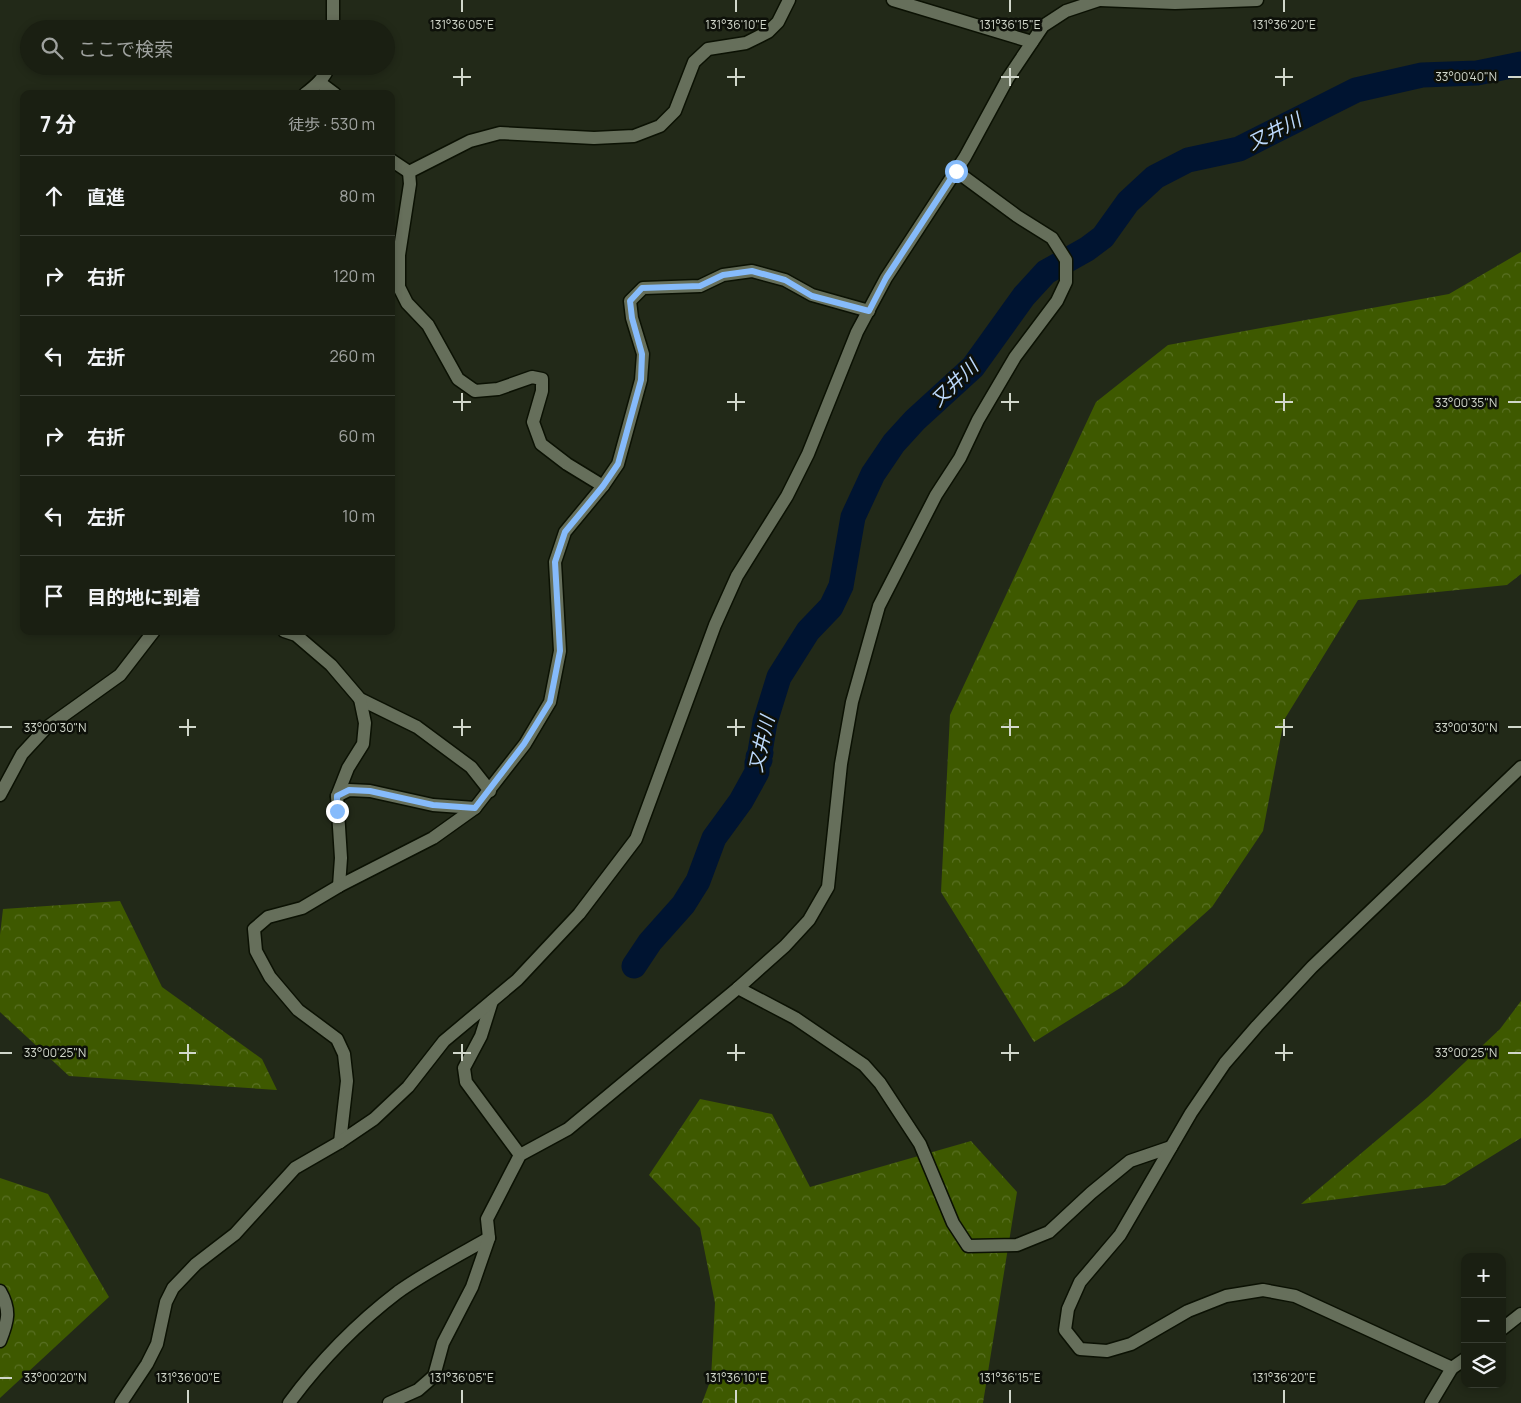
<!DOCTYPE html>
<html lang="ja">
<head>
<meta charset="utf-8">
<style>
	body { margin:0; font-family:Manrope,"Noto Sans JP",sans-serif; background:#272c20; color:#f1f3f6 }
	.controls { position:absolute; right:15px; bottom:15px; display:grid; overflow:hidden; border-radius:10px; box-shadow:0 2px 8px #0003 }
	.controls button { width:45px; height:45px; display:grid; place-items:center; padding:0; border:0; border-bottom:1px solid #383d32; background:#1a1f12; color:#f1f3f6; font:25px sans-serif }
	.stop { position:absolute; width:15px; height:15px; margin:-11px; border:4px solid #86bbfb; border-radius:50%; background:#fff }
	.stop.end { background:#86bbfb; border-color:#fff; box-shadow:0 1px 5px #0008 }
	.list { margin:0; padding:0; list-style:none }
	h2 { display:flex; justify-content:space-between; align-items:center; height:65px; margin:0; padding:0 20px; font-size:21px }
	h2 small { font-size:16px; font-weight:400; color:#9fa29f }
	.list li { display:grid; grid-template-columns:32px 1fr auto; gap:15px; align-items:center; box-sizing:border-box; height:80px; padding:0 20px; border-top:1px solid #383d32 }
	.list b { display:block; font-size:19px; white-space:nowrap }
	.list em { font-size:16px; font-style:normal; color:#9fa29f }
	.icon { flex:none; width:28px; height:28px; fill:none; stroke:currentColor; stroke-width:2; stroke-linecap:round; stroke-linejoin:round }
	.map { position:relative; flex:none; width:1521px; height:1403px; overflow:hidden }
	.search { position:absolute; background:#1a1f12; box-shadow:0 2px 8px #0003; left:20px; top:20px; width:375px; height:55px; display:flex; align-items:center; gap:12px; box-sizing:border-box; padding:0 18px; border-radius:28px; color:#9fa29f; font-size:19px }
	.panel { position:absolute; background:#1a1f12; box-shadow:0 2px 8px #0003; left:20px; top:90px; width:375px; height:545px; border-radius:10px }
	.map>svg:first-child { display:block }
</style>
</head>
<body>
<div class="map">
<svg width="1521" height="1403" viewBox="0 0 1521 1403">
	<defs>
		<pattern id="forest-crowns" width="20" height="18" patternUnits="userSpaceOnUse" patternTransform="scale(1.25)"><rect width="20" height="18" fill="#3e5900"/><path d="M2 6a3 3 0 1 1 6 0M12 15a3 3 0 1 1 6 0" fill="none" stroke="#597024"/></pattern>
	</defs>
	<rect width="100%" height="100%" fill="#222918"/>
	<g fill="url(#forest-crowns)">
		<polygon points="1521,252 1521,574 1507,585 1358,600 1284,720 1263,831 1212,907 1125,985 1034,1042 941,892 950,715 1096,402 1168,345 1449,294"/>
		<polygon points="120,901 162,987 262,1059 277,1090 69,1076 0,1012 0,935 3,909"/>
		<polygon points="1521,1001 1521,1138 1445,1185 1301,1204 1428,1097 1500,1029"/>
		<polygon points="700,1099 772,1114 810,1187 971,1141 1017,1192 983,1403 702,1403 711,1379 715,1303 700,1228 649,1175"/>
		<polygon points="0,1178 48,1194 109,1297 0,1398"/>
	</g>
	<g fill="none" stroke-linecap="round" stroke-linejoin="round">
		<polyline stroke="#001431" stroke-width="25" points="634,966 650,942 683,905 698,881 714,838 741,801 757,772 757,763 760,760 758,757 761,753 760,752 765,722 779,677 808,631 831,607 841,586 853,517 873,474 894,443 915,420 973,367 1024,296 1046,272 1087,249 1103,237 1128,202 1155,177 1188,160 1239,149 1356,90 1422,75 1477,73 1521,64"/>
		<defs>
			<g id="minor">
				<polyline points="893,0 1032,42"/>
				<polyline points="1100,0 1175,3 1257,0"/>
				<polyline points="333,29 333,0"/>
				<polyline points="319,82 335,94"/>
				<path d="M 305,94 C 315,86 325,78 329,66"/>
				<polyline points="391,160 409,172"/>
				<polyline points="409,172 410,184 399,255 399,287 407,303 428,325 458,379 475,391 498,389 532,377 542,379 542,391 533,422 541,444 567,464 603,486"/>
				<polyline points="409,172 470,141 500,133 594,138 634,136 660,126 675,111 694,62 708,49 746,43 768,32 778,22 789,0"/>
				<polyline points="284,631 296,635 331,665 360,699 417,727 471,767 490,791"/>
				<polyline points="0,795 22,754 46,728 120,675 154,631"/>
				<polyline points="337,796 349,790 370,791 433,805 475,808"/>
				<polyline points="339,886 341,858 337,796 348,768 363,744 365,723 360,699"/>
				<polyline points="738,988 795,1018 864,1065 880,1083 920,1144 953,1223 968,1246 1017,1245 1049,1232 1091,1193 1130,1161 1171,1147"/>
				<polyline points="492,1001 481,1036 464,1068 466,1082 520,1155"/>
				<polyline points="340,1142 347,1081 344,1054 337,1039 298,1010 270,977 256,951 254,929 268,917 302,908 339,886 433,838 475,808 525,744 550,702 560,651 555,562 565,532 603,486 618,464 641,380 643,354 632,318 630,301 643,288 700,286 723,275 752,271 785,280 812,295 869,311"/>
				<path d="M 0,1291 C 11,1310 8,1321 0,1341"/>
				<polyline points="1502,1329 1521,1314"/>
				<polyline points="1452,1368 1295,1296 1263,1290 1226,1296 1188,1311 1131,1344 1107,1351 1080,1349 1065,1330 1068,1309 1080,1282 1120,1235 1191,1113 1225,1063 1257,1026 1312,967 1521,767"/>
				<polyline points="121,1403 147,1364 157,1344 166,1302 173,1288 196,1264 235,1234 295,1168 340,1142 374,1119 408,1087 444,1041 517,980 579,914 636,839 715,625 737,576 787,496 808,454 857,332 886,278 965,157 1008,78 1043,26 1066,11 1099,0"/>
				<path d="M 289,1403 C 320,1361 356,1324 398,1292 C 426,1272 459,1255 489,1238"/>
				<polyline points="389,1403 418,1390 434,1376 443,1343 472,1287 489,1238 487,1219 520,1155 568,1129 738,988 785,946 809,920 828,887 841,764 852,702 879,606 936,495 960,458 978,420 1015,357 1057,301 1066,282 1066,260 1052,238 1017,216 956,171"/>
				<polyline points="1431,1403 1452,1368 1465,1359"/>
			</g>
		</defs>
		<use href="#minor" stroke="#0b1103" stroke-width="15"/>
		<use href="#minor" stroke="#666f5b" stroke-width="12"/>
	</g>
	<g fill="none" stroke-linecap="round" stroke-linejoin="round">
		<polyline stroke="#86bbfb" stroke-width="6" points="337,811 337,796 349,790 370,791 433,805 475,808 524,744 550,702 560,651 555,562 565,532 603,486 618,464 641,380 642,354 632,318 630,301 642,288 700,286 723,275 752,271 785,280 812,296 869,311 886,278 956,171"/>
	</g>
	<path fill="none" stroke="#d1d7cb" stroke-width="2" d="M 462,0 L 462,12M 736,0 L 736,12M 1010,0 L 1010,12M 1284,0 L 1284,12M 462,68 L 462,86M 736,68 L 736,86M 1010,68 L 1010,86M 1284,68 L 1284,86M 453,77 L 471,77M 727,77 L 745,77M 1001,77 L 1019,77M 1275,77 L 1293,77M 1508,77 L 1521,77M 462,393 L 462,411M 736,393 L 736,411M 1010,393 L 1010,411M 1284,393 L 1284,411M 453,402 L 471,402M 727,402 L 745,402M 1001,402 L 1019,402M 1275,402 L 1293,402M 1508,402 L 1521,402M 188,719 L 188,736M 462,719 L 462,736M 736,719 L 736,736M 1010,719 L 1010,736M 1284,719 L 1284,736M 0,727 L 12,727M 179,727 L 196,727M 453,727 L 471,727M 727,727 L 745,727M 1001,727 L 1019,727M 1275,727 L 1293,727M 1508,727 L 1521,727M 188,1044 L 188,1061M 462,1044 L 462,1061M 736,1044 L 736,1061M 1010,1044 L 1010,1061M 1284,1044 L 1284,1061M 0,1053 L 12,1053M 179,1053 L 196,1053M 453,1053 L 471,1053M 727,1053 L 745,1053M 1001,1053 L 1019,1053M 1275,1053 L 1293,1053M 1508,1053 L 1521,1053M 0,1378 L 12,1378M 188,1390 L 188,1403M 462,1390 L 462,1403M 736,1390 L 736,1403M 1010,1390 L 1010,1403M 1284,1390 L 1284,1403"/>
	<g text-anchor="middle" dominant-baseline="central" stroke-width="5" stroke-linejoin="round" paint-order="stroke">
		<g font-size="19" font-style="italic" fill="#bcd8fb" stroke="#0d1009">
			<text transform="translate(1274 131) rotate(-27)">又井川</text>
			<text transform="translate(954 383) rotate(-44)">又井川</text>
			<text transform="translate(761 744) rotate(-77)">又井川</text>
		</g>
	</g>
	<g font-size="12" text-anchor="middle" fill="#d1d7cb" stroke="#0d1009" stroke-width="5" stroke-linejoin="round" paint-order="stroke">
		<text x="462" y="29">131°36'05"E</text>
		<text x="736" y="29">131°36'10"E</text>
		<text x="1010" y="29">131°36'15"E</text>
		<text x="1284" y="29">131°36'20"E</text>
		<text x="1466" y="81">33°00'40"N</text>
		<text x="1466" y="407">33°00'35"N</text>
		<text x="55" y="732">33°00'30"N</text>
		<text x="1466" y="732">33°00'30"N</text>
		<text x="55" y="1057">33°00'25"N</text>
		<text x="1466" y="1057">33°00'25"N</text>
		<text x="55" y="1382">33°00'20"N</text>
		<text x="188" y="1382">131°36'00"E</text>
		<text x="462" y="1382">131°36'05"E</text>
		<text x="736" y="1382">131°36'10"E</text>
		<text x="1010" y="1382">131°36'15"E</text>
		<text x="1284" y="1382">131°36'20"E</text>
	</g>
</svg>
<div class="controls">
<button>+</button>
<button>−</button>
<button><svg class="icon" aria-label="layers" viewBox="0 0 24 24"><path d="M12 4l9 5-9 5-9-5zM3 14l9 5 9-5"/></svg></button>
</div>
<div class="stop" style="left:956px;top:171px"></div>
<div class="stop end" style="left:337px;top:811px"></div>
<div class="search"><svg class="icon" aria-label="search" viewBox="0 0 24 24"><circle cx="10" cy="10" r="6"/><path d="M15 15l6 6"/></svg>ここで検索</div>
<section class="panel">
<h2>7 分<small>徒歩 · 530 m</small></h2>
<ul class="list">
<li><svg class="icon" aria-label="ahead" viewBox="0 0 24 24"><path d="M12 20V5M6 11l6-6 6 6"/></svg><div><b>直進</b></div><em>80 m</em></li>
<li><svg class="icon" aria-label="right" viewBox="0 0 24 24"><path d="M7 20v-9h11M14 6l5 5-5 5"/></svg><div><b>右折</b></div><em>120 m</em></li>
<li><svg class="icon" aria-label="left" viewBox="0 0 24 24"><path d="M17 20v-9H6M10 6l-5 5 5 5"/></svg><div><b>左折</b></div><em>260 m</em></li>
<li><svg class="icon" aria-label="right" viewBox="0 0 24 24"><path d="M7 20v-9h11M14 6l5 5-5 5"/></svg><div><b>右折</b></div><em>60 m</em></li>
<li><svg class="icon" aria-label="left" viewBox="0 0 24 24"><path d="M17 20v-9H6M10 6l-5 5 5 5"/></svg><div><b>左折</b></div><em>10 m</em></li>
<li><svg class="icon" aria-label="arrive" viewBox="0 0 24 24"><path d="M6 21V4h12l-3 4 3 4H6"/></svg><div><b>目的地に到着</b></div></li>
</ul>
</section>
</div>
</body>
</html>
